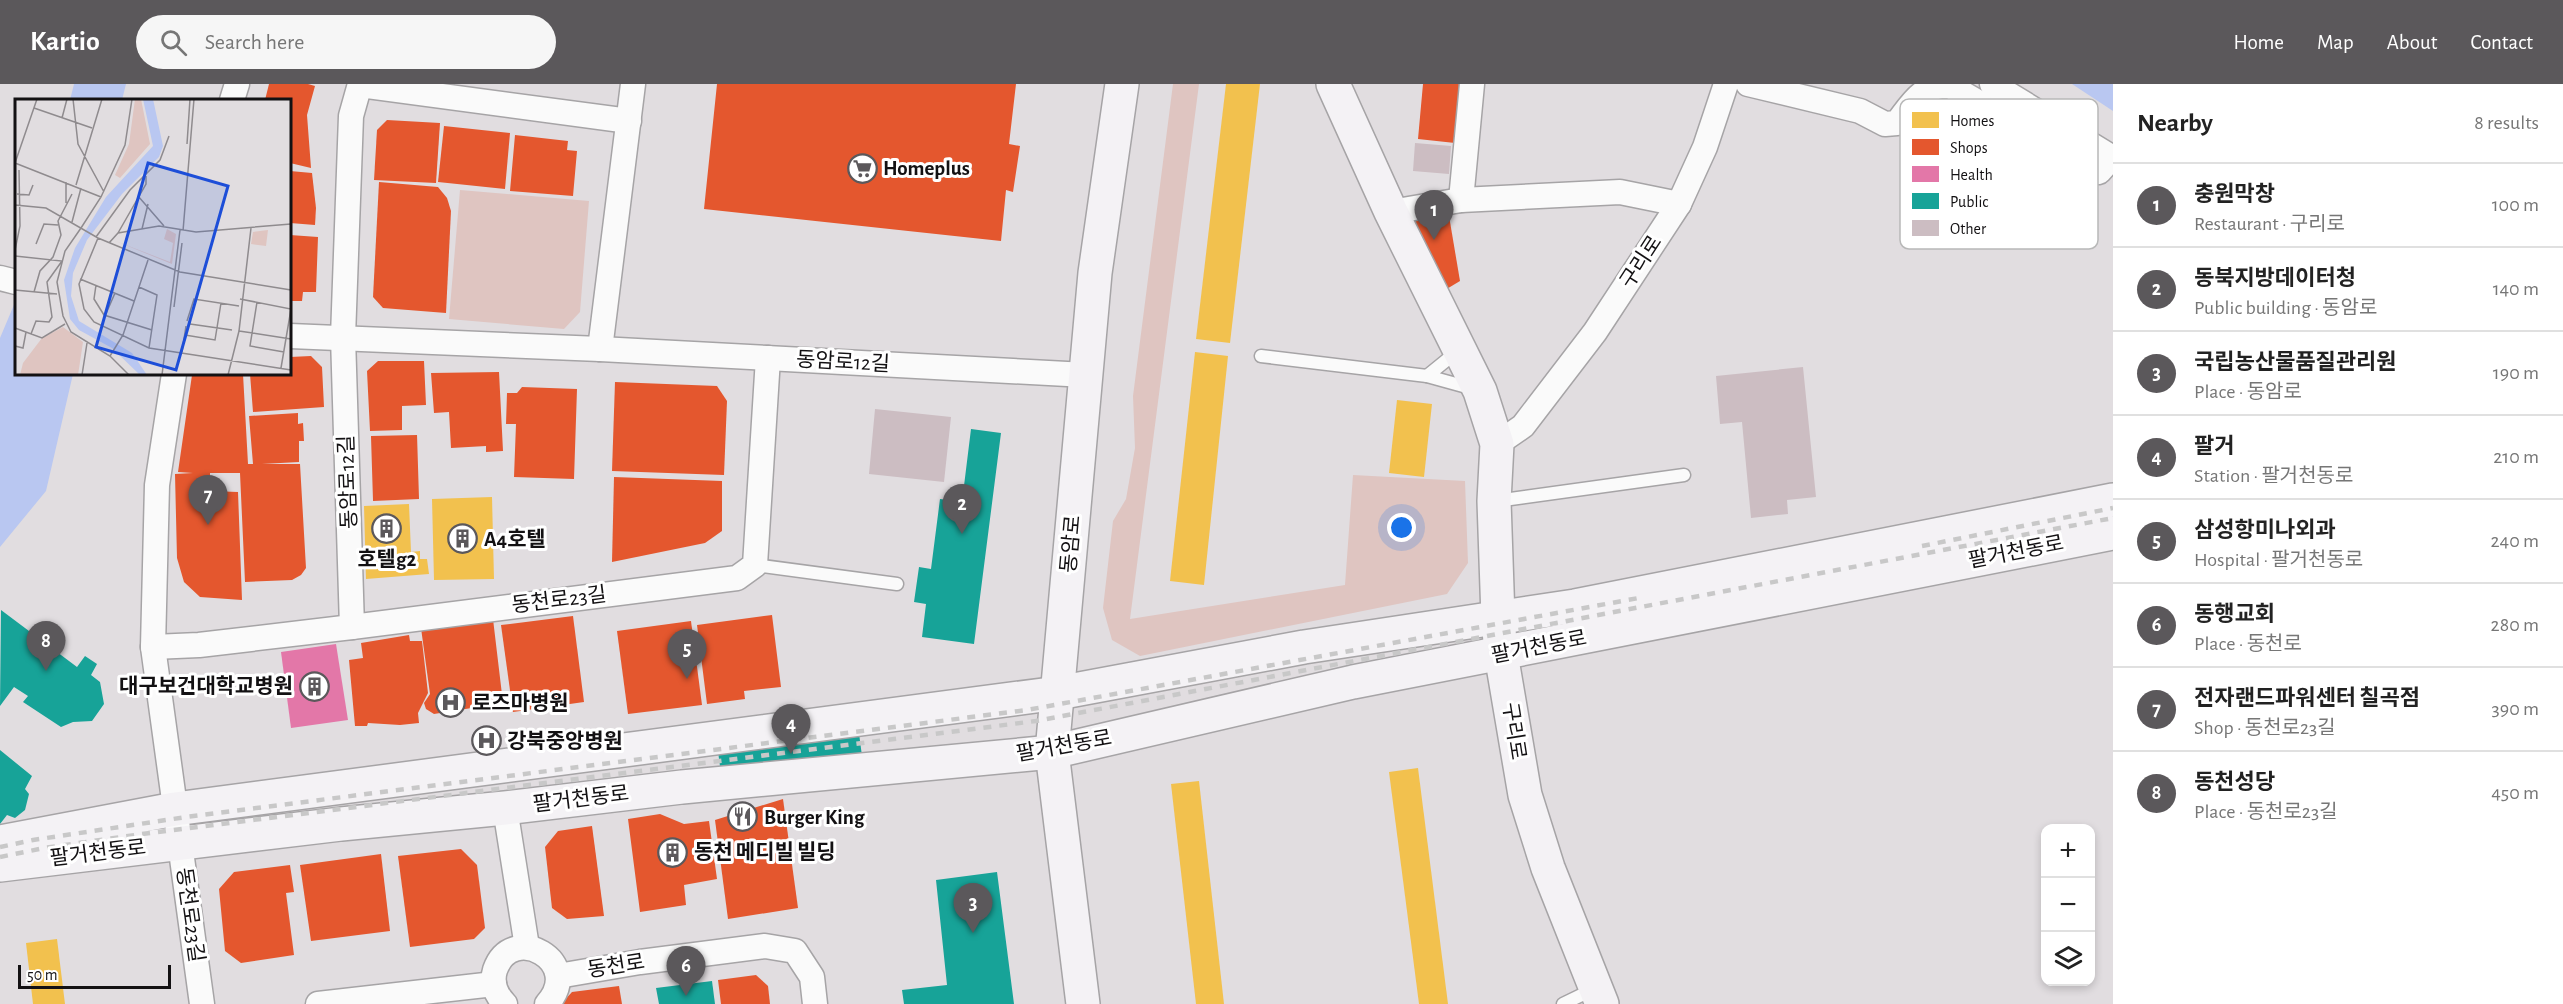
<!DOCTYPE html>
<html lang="en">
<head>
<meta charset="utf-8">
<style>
	body { margin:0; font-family:"Alegreya Sans","Noto Sans KR",sans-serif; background:#f6f6f6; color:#222 }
	.controls { position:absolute; right:18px; bottom:18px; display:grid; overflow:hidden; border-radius:12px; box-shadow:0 3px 9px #0003 }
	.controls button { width:54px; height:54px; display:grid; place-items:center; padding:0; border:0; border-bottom:2px solid #e0e0e0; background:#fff; color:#222; font:30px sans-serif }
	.scale { position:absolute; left:18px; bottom:15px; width:153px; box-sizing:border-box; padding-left:6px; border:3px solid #131113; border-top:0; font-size:16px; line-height:21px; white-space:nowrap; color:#131113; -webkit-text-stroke:4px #fff; paint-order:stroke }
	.you { position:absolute; left:1402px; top:444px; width:21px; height:21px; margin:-15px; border:4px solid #fff; border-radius:50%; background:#1a73e8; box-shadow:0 0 0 9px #1a73e833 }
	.badge { display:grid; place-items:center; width:39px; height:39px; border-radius:50%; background:#5b585b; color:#fff; font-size:20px; font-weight:700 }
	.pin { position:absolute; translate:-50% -50px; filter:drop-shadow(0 2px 3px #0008) }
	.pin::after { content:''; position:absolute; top:32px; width:21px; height:18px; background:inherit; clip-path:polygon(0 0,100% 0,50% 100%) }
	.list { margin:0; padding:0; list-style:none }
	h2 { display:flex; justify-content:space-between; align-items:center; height:78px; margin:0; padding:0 24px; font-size:26px }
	h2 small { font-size:20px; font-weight:400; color:#767676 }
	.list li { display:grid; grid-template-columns:39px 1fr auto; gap:18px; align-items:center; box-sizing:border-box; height:84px; padding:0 24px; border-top:2px solid #e0e0e0 }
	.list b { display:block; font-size:22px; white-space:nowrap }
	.list p { margin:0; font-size:20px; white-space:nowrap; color:#767676 }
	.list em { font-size:20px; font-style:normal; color:#767676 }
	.icon { flex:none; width:33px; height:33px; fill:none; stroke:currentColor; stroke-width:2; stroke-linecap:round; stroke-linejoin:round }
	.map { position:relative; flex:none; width:2113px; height:920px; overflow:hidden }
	header { display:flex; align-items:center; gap:36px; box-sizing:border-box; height:84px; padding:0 30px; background:#5b585b; color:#fff }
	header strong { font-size:28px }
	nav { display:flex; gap:33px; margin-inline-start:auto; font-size:21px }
	.search { width:420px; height:54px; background:#f6f6f6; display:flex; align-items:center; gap:15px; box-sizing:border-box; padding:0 21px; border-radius:33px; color:#767676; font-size:22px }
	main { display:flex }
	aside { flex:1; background:#fff }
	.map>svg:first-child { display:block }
</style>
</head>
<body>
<header>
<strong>Kartio</strong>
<div class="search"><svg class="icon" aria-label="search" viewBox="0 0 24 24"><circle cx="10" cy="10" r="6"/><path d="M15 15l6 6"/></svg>Search here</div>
<nav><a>Home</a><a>Map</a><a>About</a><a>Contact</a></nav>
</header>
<main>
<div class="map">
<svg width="2113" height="920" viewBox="0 0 2113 920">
	<rect width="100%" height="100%" fill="#e1dde0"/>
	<g fill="#dfc5c1">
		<polygon points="1173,0 1199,0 1130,535 1345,501 1353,391 1465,397 1468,479 1447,510 1140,572 1112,556 1103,524 1113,437 1126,415 1135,364 1133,312"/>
		<polygon points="460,106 589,117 580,228 564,245 449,235"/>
	</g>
	<g fill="#b9c7f1">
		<polygon points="74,0 126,0 122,16 70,16"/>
		<polygon points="2072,0 2113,0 2113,27"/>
		<polygon points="16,216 16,290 73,290 46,407 0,463 0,254"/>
	</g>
	<g fill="#f2c14e">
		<polygon points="1226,0 1260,0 1230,259 1196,255"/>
		<polygon points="1195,268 1228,272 1204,501 1170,497"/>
		<polygon points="1397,316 1432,320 1424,393 1389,389"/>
		<polygon points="492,413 494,495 434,496 432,415"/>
		<polygon points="409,420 411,468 420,467 420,475 427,475 429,490 366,495 364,422"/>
		<polygon points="1418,684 1448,920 1419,920 1389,688"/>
		<polygon points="1199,697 1224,920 1196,920 1171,700"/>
		<polygon points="57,855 65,920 33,920 26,859"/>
	</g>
	<g fill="#e4572e">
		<polygon points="269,0 308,0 315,2 307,31 311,84 290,79 290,16 265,16"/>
		<polygon points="717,0 1016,0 1009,60 1020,62 1013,108 1006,106 1001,157 704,125"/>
		<polygon points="1423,0 1461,0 1455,59 1418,55"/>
		<polygon points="387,36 440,39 436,99 374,96 377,46"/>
		<polygon points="444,42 510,49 505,105 438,98"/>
		<polygon points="515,51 568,57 567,66 577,67 573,112 510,107"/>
		<polygon points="290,87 312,89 316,124 315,141 290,139"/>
		<polygon points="379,98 438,103 447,114 451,127 446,229 383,224 373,213"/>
		<polygon points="1448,126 1460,197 1445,206 1411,137 1429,127"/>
		<polygon points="290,151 318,153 316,208 303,208 302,217 290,217"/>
		<polygon points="311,272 322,283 324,323 253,328 250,290 290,290 290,273"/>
		<polygon points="378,277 424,277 426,321 402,322 402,346 370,347 367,287"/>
		<polygon points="499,288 503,367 486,368 486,362 451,364 449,328 434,329 431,289"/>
		<polygon points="192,291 243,290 248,380 253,380 249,332 298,329 298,340 303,339 304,357 299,357 299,378 262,380 300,380 306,484 301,491 292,496 245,498 240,389 210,389 210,407 238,408 242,516 200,513 184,498 177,474 175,390 193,389 178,388"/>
		<polygon points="615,298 717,302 727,317 724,391 612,387"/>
		<polygon points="522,303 577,305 574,395 514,393 516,340 506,340 507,309 517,309"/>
		<polygon points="417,351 419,415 373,417 371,352"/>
		<polygon points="614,393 722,397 722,447 705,459 612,478"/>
		<polygon points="772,531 781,603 744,607 745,615 707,620 697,541"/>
		<polygon points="573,532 584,618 513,628 501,541"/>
		<polygon points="493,535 503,619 434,630 426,625 424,619 430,610 421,544"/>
		<polygon points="691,537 702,621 628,630 617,547"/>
		<polygon points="409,551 410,557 422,557 428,609 418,629 419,639 400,641 368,639 367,642 355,642 349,576 363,574 361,559"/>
		<polygon points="783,715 798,824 728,835 715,736"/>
		<polygon points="660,730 684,740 709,737 717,795 684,801 686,821 640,828 628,735"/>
		<polygon points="592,742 604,832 567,835 552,824 545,763 558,747"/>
		<polygon points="461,765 477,781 485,844 474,855 410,863 398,772"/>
		<polygon points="381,770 390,847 311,857 300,781"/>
		<polygon points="290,781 294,808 286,809 294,871 241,879 225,867 219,805 234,788"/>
		<polygon points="756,891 768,902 770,920 721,920 718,896"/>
		<polygon points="619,902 622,920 561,920 572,908"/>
	</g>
	<polygon fill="#e377a8" points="336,560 348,636 291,644 281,568"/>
	<g fill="#17a398">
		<polygon points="971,345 1001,349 974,560 922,553 926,520 914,518 919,483 931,485 940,415 962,418"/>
		<polygon points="1,526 77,583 85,572 97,580 91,591 100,598 104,620 92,637 73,638 61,643 23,618 28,612 14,603 0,622"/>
		<polygon points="857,634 864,687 723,705 716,652"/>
		<polygon points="0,666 32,692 25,705 29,710 25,726 15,734 7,731 0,740"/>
		<polygon points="997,788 1014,920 904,920 902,906 947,901 936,796"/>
		<polygon points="712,897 715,920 659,920 656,904"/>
	</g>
	<g fill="#ccbdc2">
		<polygon points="1415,59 1451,62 1449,90 1413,87"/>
		<polygon points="1803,283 1816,413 1787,416 1788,430 1751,434 1742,338 1720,340 1716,292"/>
		<polygon points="875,325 951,333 944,398 869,390"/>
	</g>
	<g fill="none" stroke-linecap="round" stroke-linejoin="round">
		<defs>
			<g id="lane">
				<polyline points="1459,266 1427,292 1474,305"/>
				<polyline points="1261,272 1427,292"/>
				<polyline points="1496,417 1684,391"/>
				<polyline points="755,481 897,500"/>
				<polyline points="1563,920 1594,905"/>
			</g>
			<g id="street">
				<path d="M 1748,0 L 1860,27 L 1885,40 L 1897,39 C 1913,18 1921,1 1950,2 L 2099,88 L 2112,73"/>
				<polyline points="1992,0 2113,74"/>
				<polyline points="360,1 629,37"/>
				<polyline points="232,16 237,0"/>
				<polyline points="1461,116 1472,0"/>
				<polyline points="1391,128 1461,116 1620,108 1679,120"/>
				<polyline points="0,194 16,198"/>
				<polyline points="290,252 600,265 1086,291"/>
				<polyline points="600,265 633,0"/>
				<polyline points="174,290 157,401 153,563 202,920"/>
				<polyline points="1497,360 1523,342 1595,248 1679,120 1705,63 1726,0"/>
				<polyline points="352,543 343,253 351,32 360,0"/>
				<polyline points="153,563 199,561 352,543 737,494 755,481 768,274"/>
				<polyline points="505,724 527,863"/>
				<polyline points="558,892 640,878 765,862 795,867 812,893 815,920"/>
				<polyline points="318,920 494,900"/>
				<path d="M 505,920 C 496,911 491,899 495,886 C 512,837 585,878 547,920"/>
			</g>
			<g id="secondary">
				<polyline points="1333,0 1391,128 1480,307 1497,360 1494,417 1498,534 1501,570 1525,711 1548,784 1602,920"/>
				<polyline points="0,758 175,725 1058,609 1304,563 1575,522 2113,416"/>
				<polyline points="0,781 341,740 505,724 682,703 1052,668 1353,598 2113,449"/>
				<polyline points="1083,920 1052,668 1095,189 1122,0"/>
			</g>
		</defs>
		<use href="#lane" stroke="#a6a4a6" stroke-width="15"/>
		<use href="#street" stroke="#a6a4a6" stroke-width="27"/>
		<use href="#secondary" stroke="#a6a4a6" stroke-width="36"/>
		<use href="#lane" stroke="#fafafa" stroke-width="12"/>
		<use href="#street" stroke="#fafafa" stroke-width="24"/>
		<use href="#secondary" stroke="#f4f2f5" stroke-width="33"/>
		<g stroke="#c8c8c8" stroke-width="4.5" stroke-dasharray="8 8" stroke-linecap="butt">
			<polyline points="1922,462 2113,424"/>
			<polyline points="0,763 33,756 186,733 1027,626 1644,513"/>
			<polyline points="0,773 44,764 142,750 1036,637 2113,434"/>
		</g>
	</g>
	<defs>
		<symbol id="supermarket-ring" viewBox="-11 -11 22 22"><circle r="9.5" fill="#fff" stroke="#5b585b" stroke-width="1.5"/><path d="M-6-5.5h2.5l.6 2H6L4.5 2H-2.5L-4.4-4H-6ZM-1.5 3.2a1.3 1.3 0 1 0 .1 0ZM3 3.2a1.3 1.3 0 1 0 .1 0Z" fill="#5b585b"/></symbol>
		<symbol id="building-ring" viewBox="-11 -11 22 22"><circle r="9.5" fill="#fff" stroke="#5b585b" stroke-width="1.5"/><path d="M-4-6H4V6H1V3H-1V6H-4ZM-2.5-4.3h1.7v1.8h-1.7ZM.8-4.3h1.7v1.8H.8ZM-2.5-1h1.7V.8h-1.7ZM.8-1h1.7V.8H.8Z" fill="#5b585b"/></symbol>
		<symbol id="hospital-ring" viewBox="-11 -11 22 22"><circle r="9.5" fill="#fff" stroke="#5b585b" stroke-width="1.5"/><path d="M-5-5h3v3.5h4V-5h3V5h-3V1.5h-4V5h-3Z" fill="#5b585b"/></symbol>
		<symbol id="restaurant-ring" viewBox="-11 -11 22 22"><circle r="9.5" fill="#fff" stroke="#5b585b" stroke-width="1.5"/><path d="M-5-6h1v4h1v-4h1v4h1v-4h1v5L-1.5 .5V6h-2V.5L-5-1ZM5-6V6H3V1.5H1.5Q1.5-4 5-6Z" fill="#5b585b"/></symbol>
	</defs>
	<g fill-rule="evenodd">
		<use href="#supermarket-ring" x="846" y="68" width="33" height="33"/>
		<use href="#building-ring" x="370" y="428" width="33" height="33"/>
		<use href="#building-ring" x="446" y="438" width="33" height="33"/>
		<use href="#building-ring" x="298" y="586" width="33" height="33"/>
		<use href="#hospital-ring" x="434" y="602" width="33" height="33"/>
		<use href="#hospital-ring" x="470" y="640" width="33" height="33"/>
		<use href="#restaurant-ring" x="726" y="716" width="33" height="33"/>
		<use href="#building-ring" x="656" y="752" width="33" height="33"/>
	</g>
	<g text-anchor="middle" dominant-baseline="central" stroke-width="6" stroke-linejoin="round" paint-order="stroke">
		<g font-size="21" font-weight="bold" fill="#131113" stroke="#fff" text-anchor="start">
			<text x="883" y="84">Homeplus</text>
			<text x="484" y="455">A4호텔</text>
			<text x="387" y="475" text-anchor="middle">호텔g2</text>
			<text x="293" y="602" text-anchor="end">대구보건대학교병원</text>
			<text x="472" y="619">로즈마병원</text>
			<text x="507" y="657">강북중앙병원</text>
			<text x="764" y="733">Burger King</text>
			<text x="694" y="768">동천 메디빌 빌딩</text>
		</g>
		<g font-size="21" fill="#131113" stroke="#fff">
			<text transform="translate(1641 178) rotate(-57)">구리로</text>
			<text transform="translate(843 278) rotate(3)">동암로12길</text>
			<text transform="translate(348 398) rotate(-92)">동암로12길</text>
			<text transform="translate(1071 460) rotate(-85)">동암로</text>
			<text transform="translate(2016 468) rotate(-11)">팔거천동로</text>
			<text transform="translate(559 516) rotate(-7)">동천로23길</text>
			<text transform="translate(1539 563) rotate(-11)">팔거천동로</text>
			<text transform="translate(1514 647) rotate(81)">구리로</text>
			<text transform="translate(1064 662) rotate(-10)">팔거천동로</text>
			<text transform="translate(581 715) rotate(-7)">팔거천동로</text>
			<text transform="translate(98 769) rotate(-7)">팔거천동로</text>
			<text transform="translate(190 831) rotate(82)">동천로23길</text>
			<text transform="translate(616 882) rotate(-9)">동천로</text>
		</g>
	</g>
	<g transform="translate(15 15)">
		<rect width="276" height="276" fill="#e1dde0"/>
		<path d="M 120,0 L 126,0 L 135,45 L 105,79 L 100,76 L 114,45 ZM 152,130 L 161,135 L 157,165 L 98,141 L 155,163 L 158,144 L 149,140 ZM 253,131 L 251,147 L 236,145 L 238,133 ZM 48,228 L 68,243 L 63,276 L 5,276 L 8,264 L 27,239 Z" fill="#dfc5c1"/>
		<path d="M 128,0 L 138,0 L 148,47 L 144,58 L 107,95 L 72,141 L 58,174 L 56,197 L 64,222 L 117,254 L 132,276 L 125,276 L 97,249 L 64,231 L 55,220 L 49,181 L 60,149 L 91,98 L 138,47 Z" fill="#b9c7f1"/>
		<path fill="none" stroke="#8f8b8e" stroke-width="1.5" d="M 58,0 L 63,45 L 89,93M 19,9 L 77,29M 47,19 L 52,0M 172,45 L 175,0M 0,64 L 86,98M 0,64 L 22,0M 61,86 L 87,0M 2,95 L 14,96 L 18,86M 123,97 L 149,127M 51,104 L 51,83M 0,106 L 31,109 L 83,139 L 165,173 L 276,191M 57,123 L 66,89M 66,129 L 86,98 L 110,46 L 117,0M 66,129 L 50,152 L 42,183 L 48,217 L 56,233 L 95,257 L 114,276M 127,130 L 133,105M 168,132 L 179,0M 103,134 L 131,85 L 131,77M 81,138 L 115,91 L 145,61 L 154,37M 83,139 L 64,185 L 69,210 L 79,223 L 134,249 L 276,271M 94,144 L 103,134 L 144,127 L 181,133 L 276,125M 21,145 L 29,125 L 43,126M 0,151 L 5,127 L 4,71M 0,157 L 47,162 L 32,183 L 37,218 L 34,223 L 21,222 L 16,235M 65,180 L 119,202M 81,186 L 79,200 L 89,216 L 137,231M 124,188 L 142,196 L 134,249M 0,191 L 42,195M 19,193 L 25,172 L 38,158 L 46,136 L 43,122 L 57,95M 225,200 L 276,210 L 266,269M 242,203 L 235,247 L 269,253M 159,208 L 167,144M 90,217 L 100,194M 172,222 L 179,200 L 224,207M 175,225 L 217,231M 0,229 L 27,239 L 50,225M 224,232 L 276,240M 170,236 L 200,241 L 206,204M 0,247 L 8,249 L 11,233M 167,253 L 171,227M 95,257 L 108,236 L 133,161M 67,276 L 72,244M 147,276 L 165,131M 213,276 L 224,232 L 236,129"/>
		<path fill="#1d4ed8" fill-opacity="0.15" stroke="#1d4ed8" stroke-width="3" d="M 133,64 L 213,87 L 161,271 L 81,248 Z"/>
		<rect width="276" height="276" fill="none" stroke="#131113" stroke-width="3"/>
	</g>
	<rect x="1900" y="15" width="198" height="150" rx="9" fill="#fff" stroke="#b8b8b8" stroke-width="1.5"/>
	<rect x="1912" y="28" width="27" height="16" fill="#f2c14e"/>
	<rect x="1912" y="55" width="27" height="16" fill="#e4572e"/>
	<rect x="1912" y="82" width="27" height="16" fill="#e377a8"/>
	<rect x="1912" y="109" width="27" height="16" fill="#17a398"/>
	<rect x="1912" y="136" width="27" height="16" fill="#ccbdc2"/>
	<g font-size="16" fill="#131113">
		<text x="1950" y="42">Homes</text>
		<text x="1950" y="69">Shops</text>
		<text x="1950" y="96">Health</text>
		<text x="1950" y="123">Public</text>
		<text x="1950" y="150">Other</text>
	</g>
</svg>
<div class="controls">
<button>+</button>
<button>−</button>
<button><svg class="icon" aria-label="layers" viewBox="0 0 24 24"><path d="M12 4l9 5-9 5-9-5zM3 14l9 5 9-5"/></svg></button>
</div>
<div class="scale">50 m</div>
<div class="you"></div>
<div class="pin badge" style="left:1434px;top:156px">1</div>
<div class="pin badge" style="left:962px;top:450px">2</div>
<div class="pin badge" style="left:973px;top:849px">3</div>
<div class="pin badge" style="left:791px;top:670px">4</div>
<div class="pin badge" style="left:687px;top:595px">5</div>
<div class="pin badge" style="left:686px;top:912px">6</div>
<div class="pin badge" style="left:208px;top:441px">7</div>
<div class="pin badge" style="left:46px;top:587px">8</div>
</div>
<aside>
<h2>Nearby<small>8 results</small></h2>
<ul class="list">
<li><span class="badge">1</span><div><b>충원막창</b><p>Restaurant · 구리로</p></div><em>100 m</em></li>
<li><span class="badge">2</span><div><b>동북지방데이터청</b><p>Public building · 동암로</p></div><em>140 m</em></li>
<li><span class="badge">3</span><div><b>국립농산물품질관리원</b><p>Place · 동암로</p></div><em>190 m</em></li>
<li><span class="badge">4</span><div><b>팔거</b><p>Station · 팔거천동로</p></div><em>210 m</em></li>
<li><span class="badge">5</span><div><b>삼성항미나외과</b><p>Hospital · 팔거천동로</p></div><em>240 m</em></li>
<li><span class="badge">6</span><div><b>동행교회</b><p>Place · 동천로</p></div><em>280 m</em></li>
<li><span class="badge">7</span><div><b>전자랜드파워센터 칠곡점</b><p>Shop · 동천로23길</p></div><em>390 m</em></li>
<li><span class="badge">8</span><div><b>동천성당</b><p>Place · 동천로23길</p></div><em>450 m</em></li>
</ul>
</aside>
</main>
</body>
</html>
